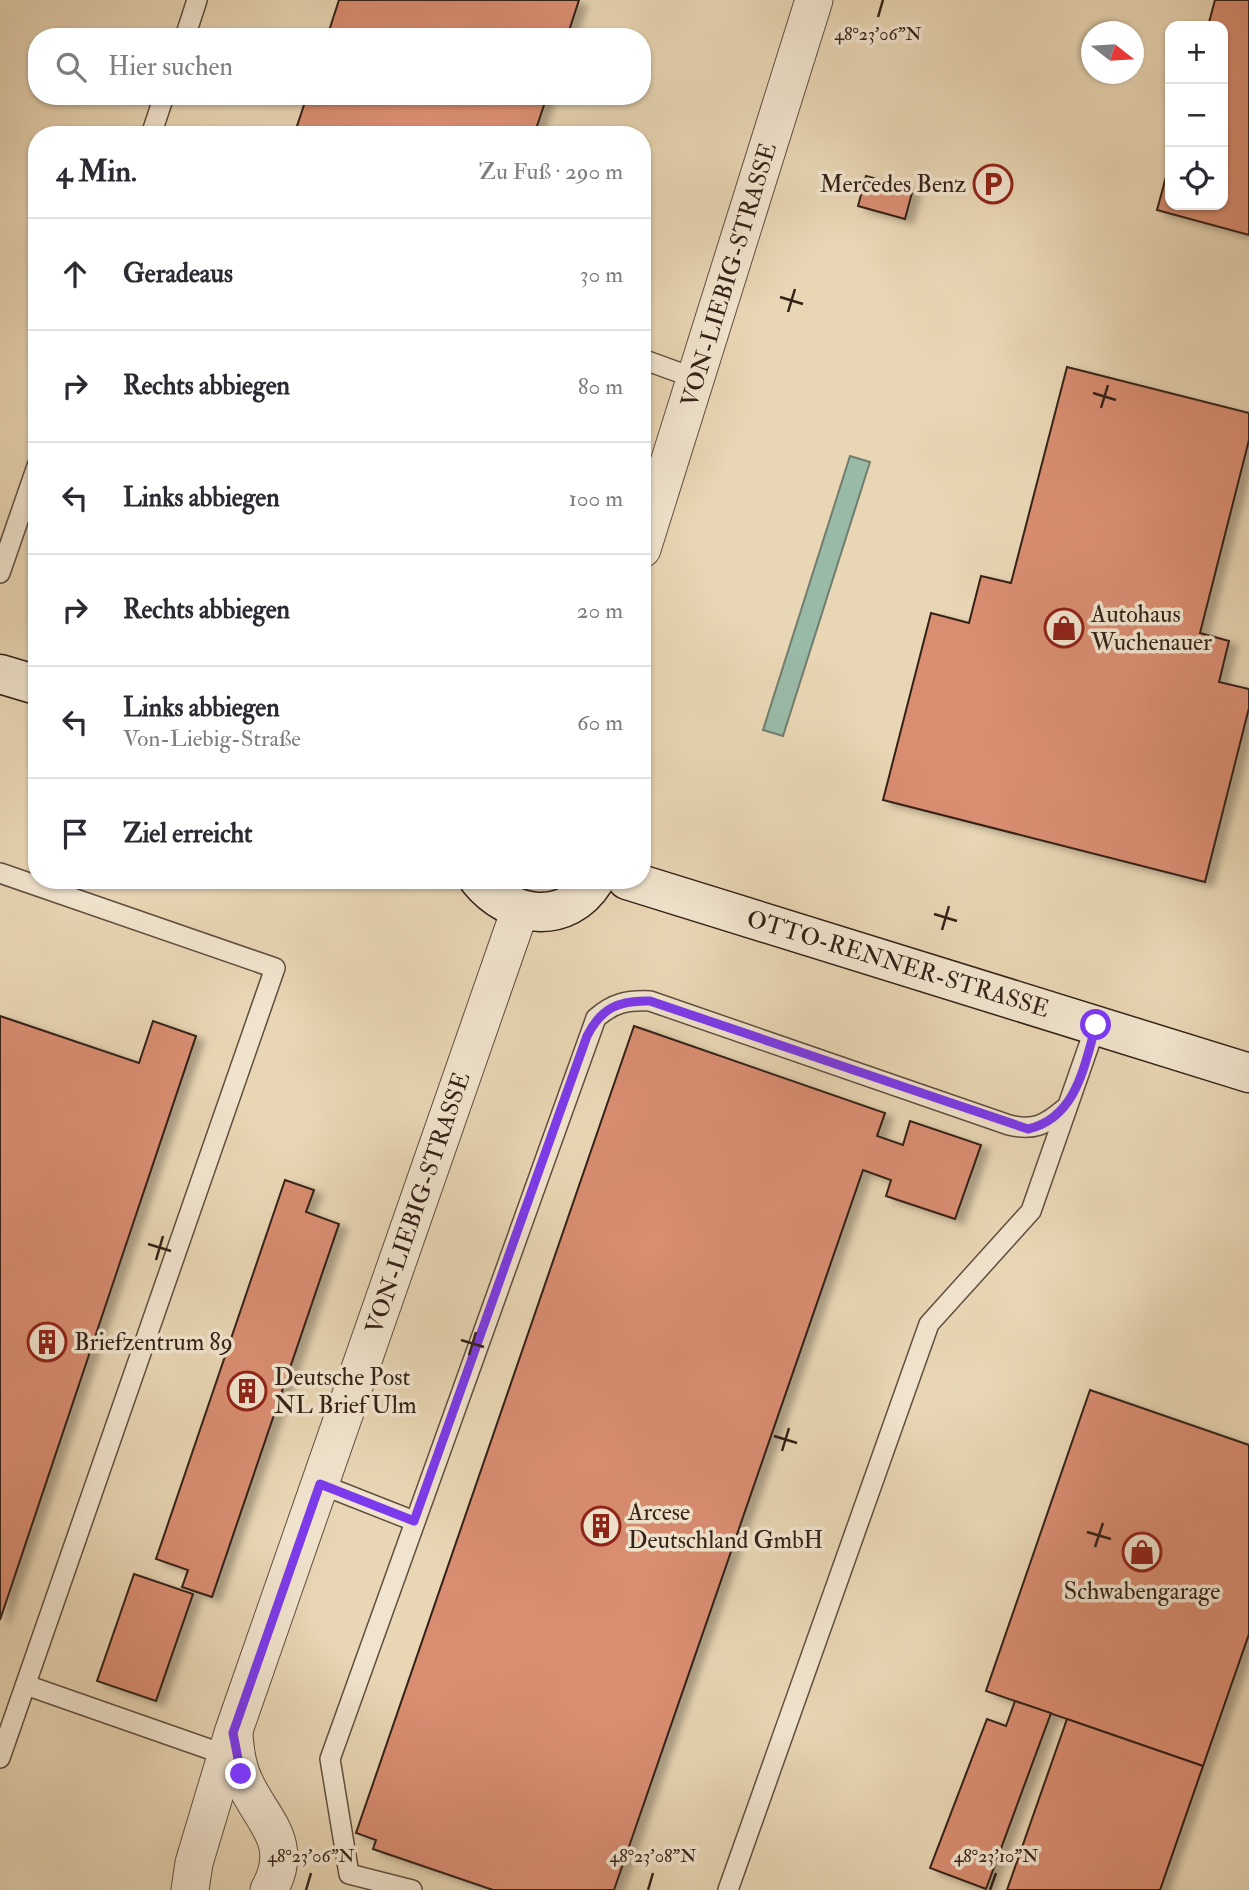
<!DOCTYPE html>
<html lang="de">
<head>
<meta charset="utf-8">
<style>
	body { margin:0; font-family:"IM FELL Double Pica",serif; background:#f7f7f7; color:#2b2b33 }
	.controls { position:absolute; right:21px; top:21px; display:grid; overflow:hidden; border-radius:14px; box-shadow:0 2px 5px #0004 }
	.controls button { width:63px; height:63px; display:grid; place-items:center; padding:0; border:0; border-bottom:2px solid #e1e1e2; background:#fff; color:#2b2b33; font:35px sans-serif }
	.compass { position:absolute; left:1081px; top:21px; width:63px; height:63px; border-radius:50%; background:#fff; box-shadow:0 2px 5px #0004; rotate:107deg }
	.stop { position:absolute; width:21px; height:21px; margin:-16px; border:5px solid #7c3aed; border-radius:50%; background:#fff }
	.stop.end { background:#7c3aed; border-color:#fff; box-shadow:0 2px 7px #0008 }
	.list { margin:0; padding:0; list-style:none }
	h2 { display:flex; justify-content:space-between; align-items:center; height:91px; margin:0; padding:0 28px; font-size:30px }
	h2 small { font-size:23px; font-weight:400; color:#7c7c81 }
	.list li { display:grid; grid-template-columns:46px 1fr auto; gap:21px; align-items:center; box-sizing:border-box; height:112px; padding:0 28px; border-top:2px solid #e1e1e2 }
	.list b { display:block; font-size:26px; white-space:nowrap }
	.list p { margin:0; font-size:23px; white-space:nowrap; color:#7c7c81 }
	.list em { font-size:23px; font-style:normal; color:#7c7c81 }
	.icon { flex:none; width:38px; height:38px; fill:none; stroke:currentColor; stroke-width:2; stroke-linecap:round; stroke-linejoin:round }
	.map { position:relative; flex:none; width:1249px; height:1890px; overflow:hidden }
	.search { position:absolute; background:#fff; box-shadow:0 2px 5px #0004; left:28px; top:28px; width:623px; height:77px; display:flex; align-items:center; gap:18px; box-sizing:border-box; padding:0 24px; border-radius:28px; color:#7c7c81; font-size:26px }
	.panel { position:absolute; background:#fff; box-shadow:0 2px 5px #0004; left:28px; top:126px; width:623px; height:763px; border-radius:28px }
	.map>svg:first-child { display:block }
</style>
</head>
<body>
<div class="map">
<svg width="1249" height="1890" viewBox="0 0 1249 1890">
	<defs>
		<filter id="shadow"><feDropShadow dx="8" dy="4.5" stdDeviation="3.5" flood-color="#0004"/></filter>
	</defs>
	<rect width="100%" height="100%" fill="#e9d6b4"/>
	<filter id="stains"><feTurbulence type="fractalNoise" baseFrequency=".00286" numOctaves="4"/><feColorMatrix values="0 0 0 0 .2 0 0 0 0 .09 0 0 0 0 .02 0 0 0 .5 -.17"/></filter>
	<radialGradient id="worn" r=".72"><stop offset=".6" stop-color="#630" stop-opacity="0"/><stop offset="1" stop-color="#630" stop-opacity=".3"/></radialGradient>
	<polygon fill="#99baa7" stroke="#717d6e" stroke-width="2" points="850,456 870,462 783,736 763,730"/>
	<g fill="#d98d71" stroke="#342118" stroke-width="2" filter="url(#shadow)">
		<polygon points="339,0 579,0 567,37 327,37"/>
		<polygon points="1215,0 1249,0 1249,235 1157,210 1170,162 1170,205 1223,205 1223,26 1208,26"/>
		<polygon points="307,96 547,96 534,135 294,135"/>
		<polygon points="866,176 913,189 905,219 858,206"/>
		<polygon points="1067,367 1249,413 1249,440 1200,633 1229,641 1219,682 1249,689 1249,708 1205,882 883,800 931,613 969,623 981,576 1011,583"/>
		<polygon points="0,1016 139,1063 153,1021 196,1036 0,1620"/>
		<polygon points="634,1026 885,1113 877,1136 903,1145 910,1121 981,1145 955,1219 886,1196 891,1180 863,1170 614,1890 493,1890 373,1849 376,1840 356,1833"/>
		<polygon points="285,1180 314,1190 306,1212 339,1224 212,1597 182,1587 188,1570 156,1559"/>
		<polygon points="1090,1390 1249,1445 1249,1634 1203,1766 986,1691"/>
		<polygon points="134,1574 193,1594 156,1701 97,1681"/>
		<polygon points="1015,1701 1051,1713 986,1889 930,1868 987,1719 1006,1726"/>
		<polygon points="1067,1719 1203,1766 1160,1890 1007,1890"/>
	</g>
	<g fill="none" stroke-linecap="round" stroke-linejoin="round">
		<defs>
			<g id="lane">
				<polyline points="185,37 197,0"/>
				<polyline points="151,135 164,96"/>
				<polyline points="642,359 697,379"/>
				<polyline points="0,573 37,466"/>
				<polyline points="0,873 275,968 0,1758"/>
				<polyline points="320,1484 414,1521"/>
				<polyline points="26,1685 226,1755"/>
				<path d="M 412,1890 L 349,1874 L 330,1759 L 596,1018 C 613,1003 627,1000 650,1001 L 1009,1125 C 1034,1131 1045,1125 1064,1109"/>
				<polyline points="728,1890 929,1324 1031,1211 1096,1025"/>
			</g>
			<g id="street">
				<polyline points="642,549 814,0"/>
				<path d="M 234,1734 C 235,1751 237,1766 244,1781 C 261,1820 296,1842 269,1890"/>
				<polyline points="190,1890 194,1863 233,1733 520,910"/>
			</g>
			<g id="secondary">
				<polyline points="0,674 37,685"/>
				<path d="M 479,880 C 510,918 566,927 595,880"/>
				<polyline points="627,880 1249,1073"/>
			</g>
		</defs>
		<use href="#lane" stroke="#614e3f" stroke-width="22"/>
		<use href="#street" stroke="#614e3f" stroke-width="39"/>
		<use href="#secondary" stroke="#342118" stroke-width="41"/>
		<use href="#lane" stroke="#f1e4ce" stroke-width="19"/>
		<use href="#street" stroke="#f1e4ce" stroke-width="37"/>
		<use href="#secondary" stroke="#f1e4ce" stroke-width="38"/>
	</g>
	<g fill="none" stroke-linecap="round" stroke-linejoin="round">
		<path stroke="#7c3aed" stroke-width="9" d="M 241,1774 L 233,1733 L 320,1484 L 414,1521 L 587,1036 C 601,1008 619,1000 650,1001 L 1028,1129 C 1076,1118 1084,1067 1096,1025"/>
	</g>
	<path fill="none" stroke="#342118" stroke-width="2.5" d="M 878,17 L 883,0M 780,297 L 803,304M 788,312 L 795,289M 1093,393 L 1116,400M 1101,408 L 1108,385M 934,914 L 957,921M 942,930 L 949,906M 148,1244 L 171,1251M 156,1260 L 163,1236M 461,1340 L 484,1347M 469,1355 L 476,1332M 774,1436 L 797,1443M 782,1451 L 789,1428M 1087,1532 L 1111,1539M 1095,1547 L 1103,1523M 306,1890 L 311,1873M 648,1890 L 653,1873M 990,1890 L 996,1873"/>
	<defs>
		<symbol id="parking-ring" viewBox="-11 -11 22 22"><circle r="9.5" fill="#f1e4ce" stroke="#8f2418" stroke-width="1.5"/><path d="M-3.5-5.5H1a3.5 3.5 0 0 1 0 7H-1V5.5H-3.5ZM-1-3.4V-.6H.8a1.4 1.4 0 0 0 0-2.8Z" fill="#8f2418"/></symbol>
		<symbol id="shop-ring" viewBox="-11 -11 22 22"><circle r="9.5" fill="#f1e4ce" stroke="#8f2418" stroke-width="1.5"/><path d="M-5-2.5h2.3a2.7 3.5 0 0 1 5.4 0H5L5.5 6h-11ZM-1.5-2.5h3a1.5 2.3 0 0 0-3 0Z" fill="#8f2418"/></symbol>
		<symbol id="building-ring" viewBox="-11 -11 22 22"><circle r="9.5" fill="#f1e4ce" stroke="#8f2418" stroke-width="1.5"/><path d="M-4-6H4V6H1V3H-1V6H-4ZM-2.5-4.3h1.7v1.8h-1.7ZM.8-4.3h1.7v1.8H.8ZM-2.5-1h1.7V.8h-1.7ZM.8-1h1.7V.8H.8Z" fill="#8f2418"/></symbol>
	</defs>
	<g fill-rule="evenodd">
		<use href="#parking-ring" x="971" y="162" width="44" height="44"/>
		<use href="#shop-ring" x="1042" y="606" width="44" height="44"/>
		<use href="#building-ring" x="25" y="1320" width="44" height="44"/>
		<use href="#building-ring" x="225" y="1369" width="44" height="44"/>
		<use href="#building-ring" x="579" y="1504" width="44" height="44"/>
		<use href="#shop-ring" x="1120" y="1530" width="44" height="44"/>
	</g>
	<g text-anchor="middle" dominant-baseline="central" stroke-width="7" stroke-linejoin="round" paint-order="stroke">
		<g font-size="24" fill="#342118" stroke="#f1e4ce" text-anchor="start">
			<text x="966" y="184" text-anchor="end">Mercedes Benz</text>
			<text x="1091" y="614">Autohaus<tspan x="1091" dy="28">Wuchenauer</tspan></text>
			<text x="74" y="1342">Briefzentrum 89</text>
			<text x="274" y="1377">Deutsche Post<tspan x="274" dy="28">NL Brief Ulm</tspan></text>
			<text x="628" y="1512">Arcese<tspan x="628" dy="28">Deutschland GmbH</tspan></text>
			<text x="1142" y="1591" text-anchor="middle">Schwabengarage</text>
		</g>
		<g font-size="24" fill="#342118" stroke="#f1e4ce">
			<text transform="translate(729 275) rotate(-73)">VON-LIEBIG-STRASSE</text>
			<text transform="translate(898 964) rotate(17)">OTTO-RENNER-STRASSE</text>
			<text transform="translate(418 1203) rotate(-71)">VON-LIEBIG-STRASSE</text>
		</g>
	</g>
	<g font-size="18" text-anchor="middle" fill="#342118" stroke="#f1e4ce" stroke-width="7" stroke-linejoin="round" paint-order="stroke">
		<text x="878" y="40">48°23'06"N</text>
		<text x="311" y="1862">48°23'06"N</text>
		<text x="653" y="1862">48°23'08"N</text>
		<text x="996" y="1862">48°23'10"N</text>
	</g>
	<rect width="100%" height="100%" filter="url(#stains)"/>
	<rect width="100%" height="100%" fill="url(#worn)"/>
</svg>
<div class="controls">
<button>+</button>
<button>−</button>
<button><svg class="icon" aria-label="locate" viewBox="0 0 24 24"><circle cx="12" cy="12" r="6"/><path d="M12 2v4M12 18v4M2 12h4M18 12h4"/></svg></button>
</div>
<svg class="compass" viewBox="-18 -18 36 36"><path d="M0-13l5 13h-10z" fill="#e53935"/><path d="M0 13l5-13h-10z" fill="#7c7c81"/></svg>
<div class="stop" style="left:1096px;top:1025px"></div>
<div class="stop end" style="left:241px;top:1774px"></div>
<div class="search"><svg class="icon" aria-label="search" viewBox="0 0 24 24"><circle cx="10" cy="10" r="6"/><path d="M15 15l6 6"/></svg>Hier suchen</div>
<section class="panel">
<h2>4 Min.<small>Zu Fuß · 290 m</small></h2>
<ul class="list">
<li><svg class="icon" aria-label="ahead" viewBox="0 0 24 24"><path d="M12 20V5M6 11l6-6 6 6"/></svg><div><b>Geradeaus</b></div><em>30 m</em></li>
<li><svg class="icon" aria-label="right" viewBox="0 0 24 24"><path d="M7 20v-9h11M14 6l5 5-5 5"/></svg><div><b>Rechts abbiegen</b></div><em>80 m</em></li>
<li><svg class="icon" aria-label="left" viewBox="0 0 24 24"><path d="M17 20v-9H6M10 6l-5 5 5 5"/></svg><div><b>Links abbiegen</b></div><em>100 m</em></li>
<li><svg class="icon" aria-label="right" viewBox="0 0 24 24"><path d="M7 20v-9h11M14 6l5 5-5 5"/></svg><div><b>Rechts abbiegen</b></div><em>20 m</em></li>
<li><svg class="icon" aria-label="left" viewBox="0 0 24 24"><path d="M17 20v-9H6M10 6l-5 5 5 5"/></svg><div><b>Links abbiegen</b><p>Von-Liebig-Straße</p></div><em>60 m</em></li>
<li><svg class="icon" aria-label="arrive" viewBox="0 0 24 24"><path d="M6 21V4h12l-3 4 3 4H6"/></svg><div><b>Ziel erreicht</b></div></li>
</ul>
</section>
</div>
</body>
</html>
